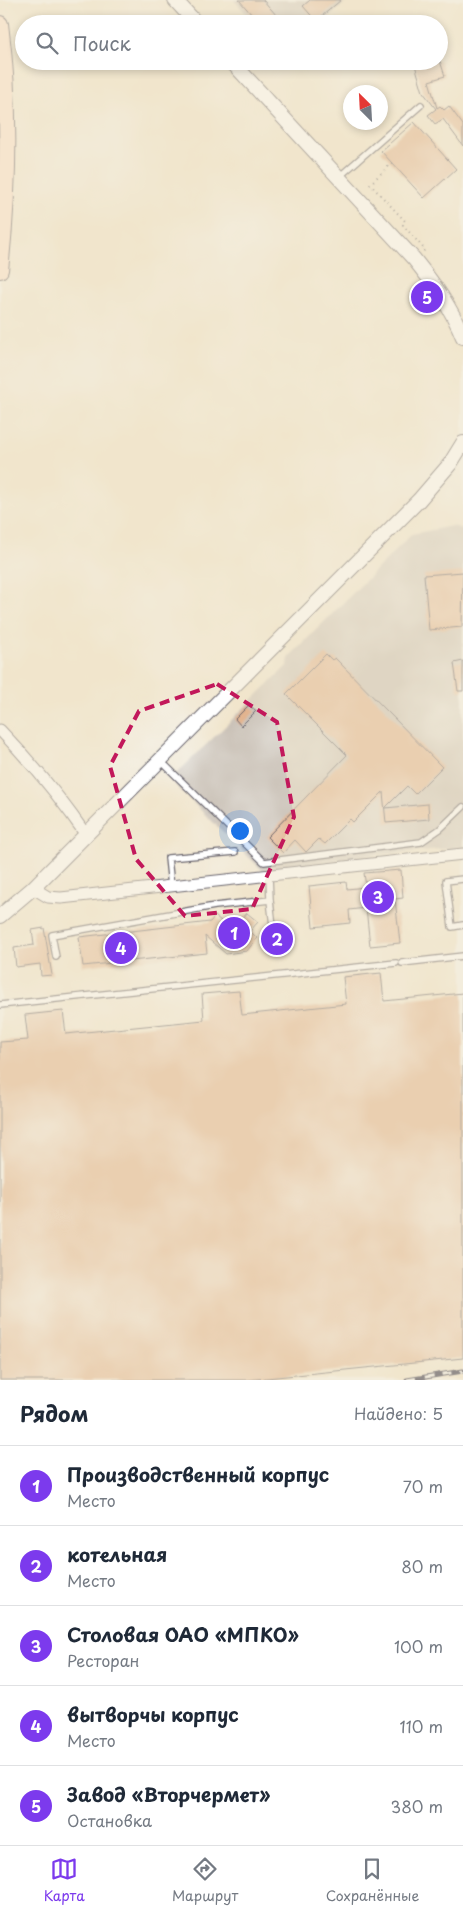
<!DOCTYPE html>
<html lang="ru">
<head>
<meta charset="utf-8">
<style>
	body { margin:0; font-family:"Playpen Sans",sans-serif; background:#f2f2f3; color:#1f2937 }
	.compass { position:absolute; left:343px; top:85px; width:45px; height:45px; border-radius:50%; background:#fff; box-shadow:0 2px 8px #0003; rotate:336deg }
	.you { position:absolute; left:239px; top:830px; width:18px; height:18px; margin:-12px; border:4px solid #fff; border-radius:50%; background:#1a73e8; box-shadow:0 0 0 8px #1a73e833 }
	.badge { display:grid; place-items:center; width:32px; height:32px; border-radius:50%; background:#7c3aed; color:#fff; font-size:16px; font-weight:700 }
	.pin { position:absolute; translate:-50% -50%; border:2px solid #fff; box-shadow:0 1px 5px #0006 }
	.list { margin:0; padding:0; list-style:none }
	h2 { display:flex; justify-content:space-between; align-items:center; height:65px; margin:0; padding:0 20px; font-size:21px }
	h2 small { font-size:16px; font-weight:400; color:#747a83 }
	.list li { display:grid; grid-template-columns:32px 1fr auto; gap:15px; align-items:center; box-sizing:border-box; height:80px; padding:0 20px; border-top:1px solid #e0e1e3 }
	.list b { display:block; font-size:19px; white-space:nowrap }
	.list p { margin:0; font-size:16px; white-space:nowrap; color:#747a83 }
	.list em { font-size:16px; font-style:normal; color:#747a83 }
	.icon { flex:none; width:28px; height:28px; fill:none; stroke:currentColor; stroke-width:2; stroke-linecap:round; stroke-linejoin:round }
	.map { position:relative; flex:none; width:463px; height:1380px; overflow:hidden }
	.search { position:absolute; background:#fff; box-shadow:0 2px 8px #0003; left:15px; right:15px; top:15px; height:55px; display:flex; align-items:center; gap:12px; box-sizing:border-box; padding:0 18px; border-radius:28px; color:#747a83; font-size:19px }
	.sheet { height:465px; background:#fff }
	nav { display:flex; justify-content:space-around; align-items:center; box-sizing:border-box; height:70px; border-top:1px solid #e0e1e3; background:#fff; font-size:14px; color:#747a83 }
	nav a { display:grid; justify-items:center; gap:2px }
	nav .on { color:#7c3aed }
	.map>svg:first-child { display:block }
</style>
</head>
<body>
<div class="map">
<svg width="463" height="1380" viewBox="0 0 463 1380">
	<rect width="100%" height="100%" fill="#f6f6f2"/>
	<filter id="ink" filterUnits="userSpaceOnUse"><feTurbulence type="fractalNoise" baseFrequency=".02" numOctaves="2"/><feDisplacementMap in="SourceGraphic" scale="10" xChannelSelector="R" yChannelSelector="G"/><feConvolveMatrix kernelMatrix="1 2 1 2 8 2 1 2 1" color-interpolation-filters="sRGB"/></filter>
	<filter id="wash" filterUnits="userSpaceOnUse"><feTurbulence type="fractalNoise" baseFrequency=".0096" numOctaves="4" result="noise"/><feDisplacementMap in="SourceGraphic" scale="20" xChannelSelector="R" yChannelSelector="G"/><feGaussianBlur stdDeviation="1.12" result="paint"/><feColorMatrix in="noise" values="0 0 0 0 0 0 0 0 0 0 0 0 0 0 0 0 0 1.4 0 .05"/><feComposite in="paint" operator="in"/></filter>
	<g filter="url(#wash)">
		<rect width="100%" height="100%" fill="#f1e5cc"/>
		<g fill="#cbc2b8">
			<polygon points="234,0 348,0 322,24 256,24"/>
			<polygon points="452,526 463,529 463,847 364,856 262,870 170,780 288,665 289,657 412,534"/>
		</g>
		<g id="blocks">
			<g fill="#e2b48f">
				<polygon points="239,0 263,0 284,24 260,24"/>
				<polygon points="310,0 341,0 316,21 303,6"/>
				<polygon points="427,61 440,61 445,76 429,81 437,108 440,106 444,110 449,106 463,125 463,146 443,119 435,124 428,115 436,109 423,92 415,65"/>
				<polygon points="414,122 456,169 424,198 381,151"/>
				<polygon points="463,572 462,627 429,630 424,575"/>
				<polygon points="326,654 332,660 335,658 442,767 415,794 407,786 385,808 428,804 429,819 386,823 383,792 353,822 350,819 325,844 319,839 306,852 295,840 283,853 267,837 347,755 286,694"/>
				<polygon points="463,661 463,691 458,691 454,663"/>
				<polygon points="249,705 256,711 241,726 235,719"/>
				<polygon points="401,870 403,898 395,899 400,943 370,946 366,908 349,910 350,923 313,927 309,886 346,882 347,889 366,887 364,873"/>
				<polygon points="247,913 258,922 250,931 257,938 247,951 226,954 205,936 207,953 83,966 79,937 210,922 215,916 229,928 232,924 239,923"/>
				<polygon points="44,928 52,975 41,976 40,964 16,967 14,948 34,945 32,930"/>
				<polygon points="281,933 282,945 273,946 272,934"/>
				<polygon points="381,973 384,1001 463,993 463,1358 247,1380 0,1380 0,1042 28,1040 25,1015 63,1011 66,1034 204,1020 202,994 239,991 242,1015 346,1004 343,977"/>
			</g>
		</g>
	</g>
	<g filter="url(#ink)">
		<use href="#blocks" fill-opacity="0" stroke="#6a666e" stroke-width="1"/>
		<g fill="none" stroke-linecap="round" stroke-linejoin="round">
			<defs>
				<g id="service">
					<polyline points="339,177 421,105"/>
					<polyline points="161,761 264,862 421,842 440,829 463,807"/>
					<polyline points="463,879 446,881 452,927 463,925"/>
					<polyline points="171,886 168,858 235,852"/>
					<polyline points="270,900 273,926"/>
					<polyline points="56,957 52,935 215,906 270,900 269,876"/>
					<polyline points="402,963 463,956"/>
					<polyline points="0,1005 396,963"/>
				</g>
				<g id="minor">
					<path d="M 0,730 C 32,763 60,797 86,835"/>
					<polyline points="33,888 48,897 61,898 463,854"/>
				</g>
				<g id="tertiary">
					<polyline points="175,0 197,24"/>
					<path d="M 231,61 L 414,259 C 434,284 451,307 463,337"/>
					<polyline points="0,916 33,888 419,500 450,464 463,443"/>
				</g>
				<path id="secondary" d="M 0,24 C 11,107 9,187 0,270"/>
			</defs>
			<use href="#service" stroke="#6a666e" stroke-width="8"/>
			<use href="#minor" stroke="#6a666e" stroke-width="13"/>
			<use href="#tertiary" stroke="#6a666e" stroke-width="16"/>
			<use href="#secondary" stroke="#6a666e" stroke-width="18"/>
			<polyline stroke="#6a666e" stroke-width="2" stroke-dasharray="1 4" stroke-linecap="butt" points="392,163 370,184 405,221 403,225 425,250 422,252"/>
			<use href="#service" stroke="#fff" stroke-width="5.5"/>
			<use href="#minor" stroke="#fff" stroke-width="11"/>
			<use href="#tertiary" stroke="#fff" stroke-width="14"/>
			<use href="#secondary" stroke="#fde4d1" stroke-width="16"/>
			<defs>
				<polyline id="rail" points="407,1380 463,1371"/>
			</defs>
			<use href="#rail" stroke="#22223b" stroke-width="5"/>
			<use href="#rail" stroke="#f6f6f2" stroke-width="3" stroke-dasharray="9" stroke-linecap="butt"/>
		</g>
	</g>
	<path d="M0 0H463V1380H0ZM 217,684 L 277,722 L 294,817 L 252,909 L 185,916 L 136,859 L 110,766 L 139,711 Z" fill="#f1e5cc" fill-opacity=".55" fill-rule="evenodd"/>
	<path fill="none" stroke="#c2185b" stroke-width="4" stroke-dasharray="10 6" stroke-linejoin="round" d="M 217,684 L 277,722 L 294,817 L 252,909 L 185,916 L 136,859 L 110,766 L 139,711 Z"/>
</svg>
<svg class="compass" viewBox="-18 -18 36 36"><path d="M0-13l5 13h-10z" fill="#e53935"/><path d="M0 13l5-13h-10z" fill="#747a83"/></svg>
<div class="you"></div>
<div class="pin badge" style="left:234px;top:933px">1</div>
<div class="pin badge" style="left:277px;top:939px">2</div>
<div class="pin badge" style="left:378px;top:897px">3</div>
<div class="pin badge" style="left:121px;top:948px">4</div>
<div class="pin badge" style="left:427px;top:297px">5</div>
<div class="search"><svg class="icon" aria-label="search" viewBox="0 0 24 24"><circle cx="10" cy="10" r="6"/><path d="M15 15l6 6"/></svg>Поиск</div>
</div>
<section class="sheet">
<h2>Рядом<small>Найдено: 5</small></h2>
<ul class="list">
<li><span class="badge">1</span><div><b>Производственный корпус</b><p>Место</p></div><em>70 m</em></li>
<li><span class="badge">2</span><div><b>котельная</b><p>Место</p></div><em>80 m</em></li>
<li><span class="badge">3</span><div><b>Столовая ОАО «МПКО»</b><p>Ресторан</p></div><em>100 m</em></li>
<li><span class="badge">4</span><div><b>вытворчы корпус</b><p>Место</p></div><em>110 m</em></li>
<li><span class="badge">5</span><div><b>Завод «Вторчермет»</b><p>Остановка</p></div><em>380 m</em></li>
</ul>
</section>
<nav>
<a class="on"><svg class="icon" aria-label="map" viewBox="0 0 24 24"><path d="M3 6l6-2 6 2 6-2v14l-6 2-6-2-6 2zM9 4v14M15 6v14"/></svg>Карта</a>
<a><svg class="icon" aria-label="directions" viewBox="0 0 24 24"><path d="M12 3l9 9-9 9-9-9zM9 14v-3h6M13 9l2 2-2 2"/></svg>Маршрут</a>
<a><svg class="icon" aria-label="saved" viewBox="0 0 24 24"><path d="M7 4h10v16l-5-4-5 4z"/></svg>Сохранённые</a>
</nav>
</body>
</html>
